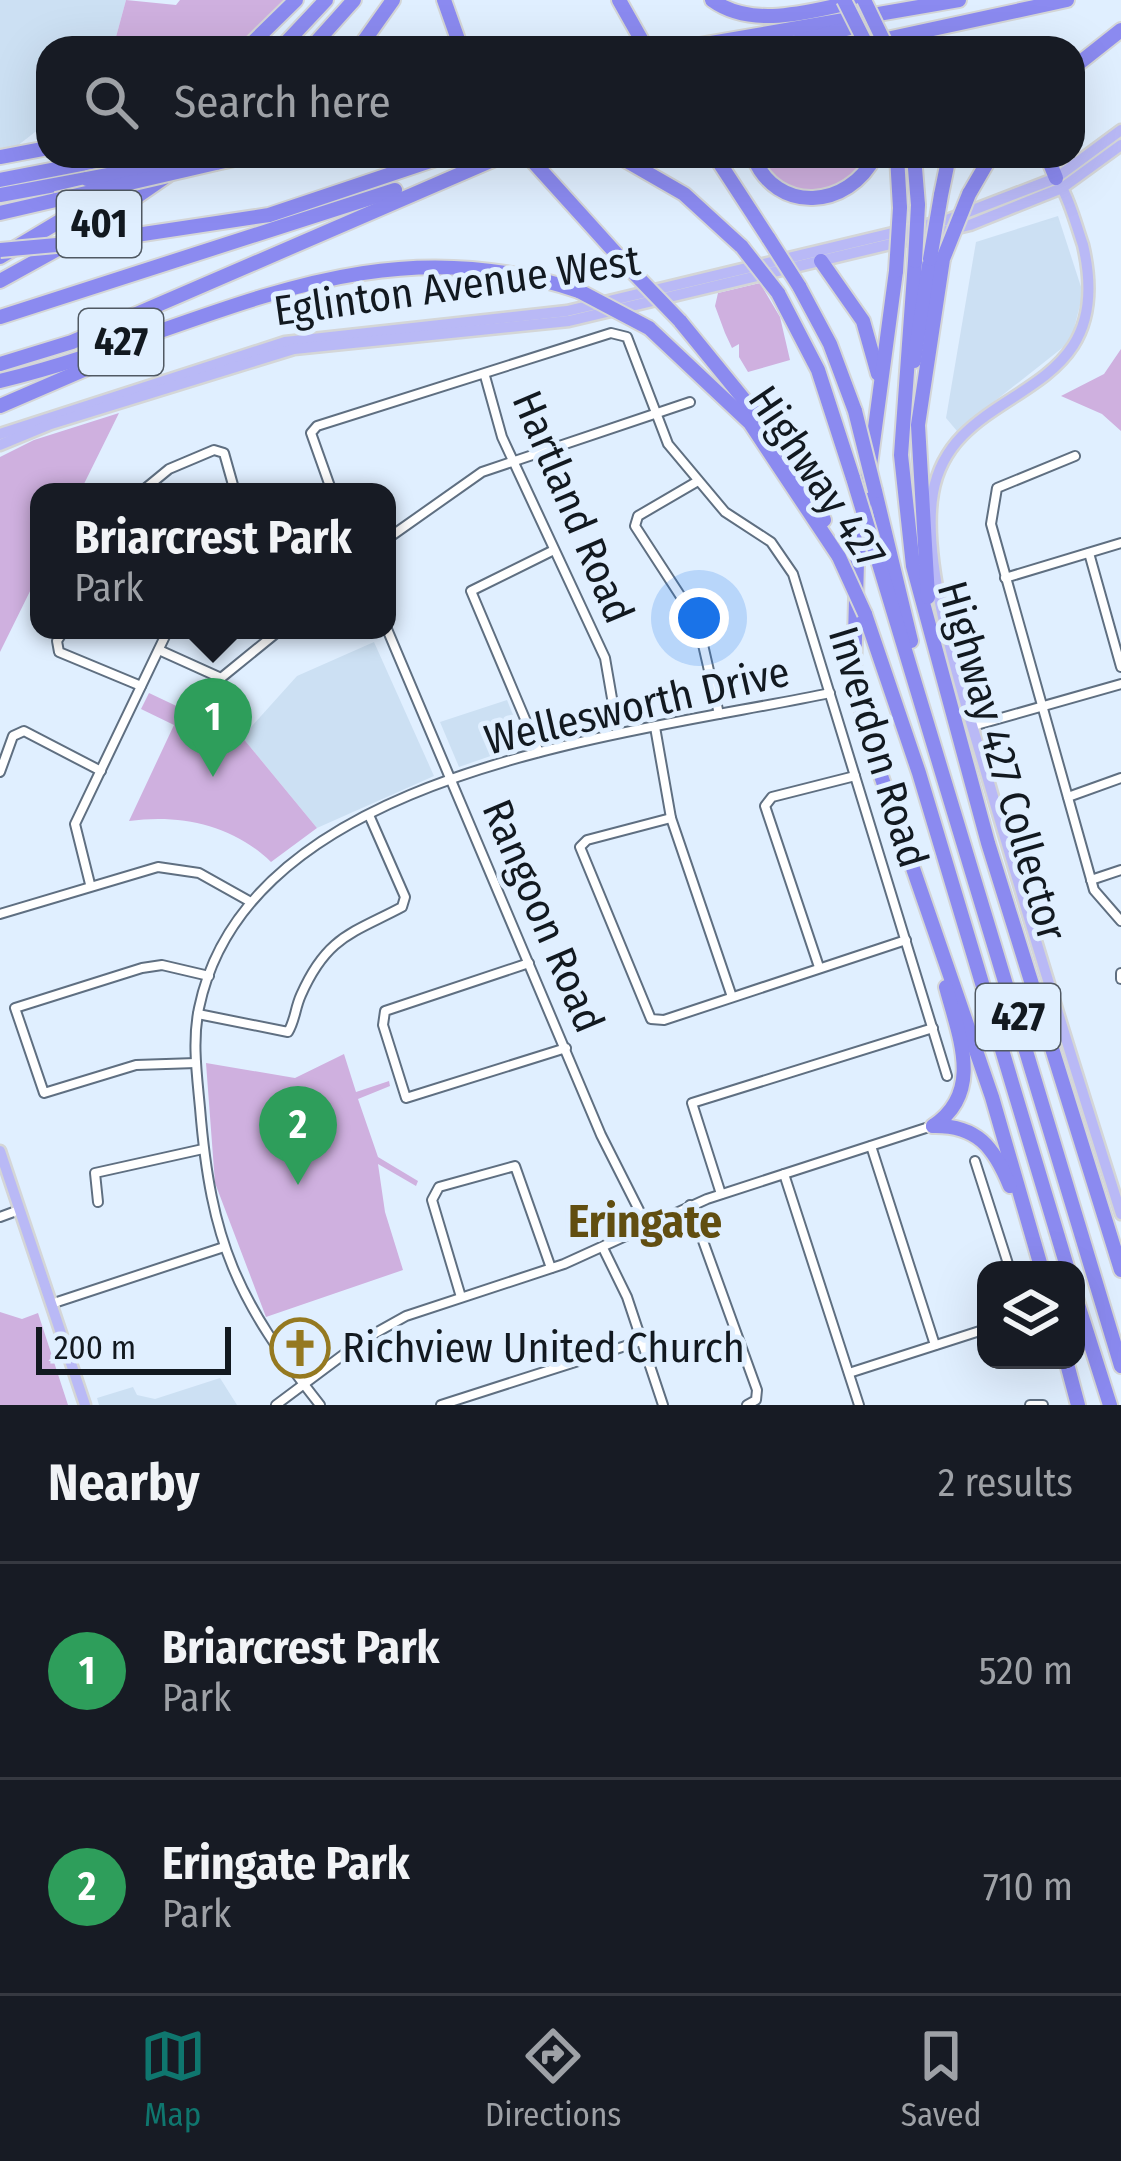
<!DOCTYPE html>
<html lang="en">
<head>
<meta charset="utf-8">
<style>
	body { margin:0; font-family:"Fira Sans Condensed",sans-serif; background:#20242c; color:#f1f3f6 }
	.controls { position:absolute; right:36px; bottom:36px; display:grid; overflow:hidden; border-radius:24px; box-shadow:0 12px 48px #0002 }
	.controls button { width:108px; height:108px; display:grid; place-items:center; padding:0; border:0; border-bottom:3px solid #363941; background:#171b24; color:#f1f3f6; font:60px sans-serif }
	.scale { position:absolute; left:36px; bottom:30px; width:195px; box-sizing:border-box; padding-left:12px; border:6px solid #121920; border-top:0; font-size:33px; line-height:42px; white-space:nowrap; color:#121920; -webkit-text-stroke:9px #e0efff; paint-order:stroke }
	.you { position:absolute; left:699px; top:618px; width:42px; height:42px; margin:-30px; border:9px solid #fff; border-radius:50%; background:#1a73e8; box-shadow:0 0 0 18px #1a73e833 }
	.badge { display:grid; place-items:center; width:78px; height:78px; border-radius:50%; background:#0f766e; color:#fff; font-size:39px; font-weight:700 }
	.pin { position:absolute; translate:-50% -99px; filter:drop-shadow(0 3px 6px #0008) }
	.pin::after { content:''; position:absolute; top:63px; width:42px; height:36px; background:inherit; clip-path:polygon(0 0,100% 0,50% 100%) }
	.popup { position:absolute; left:30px; top:483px; width:366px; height:156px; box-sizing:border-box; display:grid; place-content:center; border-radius:24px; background:#171b24; filter:drop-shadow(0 3px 9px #0005); font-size:39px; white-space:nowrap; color:#9ea1a6 }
	.popup b { font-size:45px; color:#f1f3f6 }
	.popup::after { content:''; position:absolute; left:50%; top:100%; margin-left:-24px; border:24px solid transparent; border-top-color:#171b24 }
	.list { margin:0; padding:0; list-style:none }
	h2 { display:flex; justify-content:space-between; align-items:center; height:156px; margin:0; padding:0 48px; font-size:51px }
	h2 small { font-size:39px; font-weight:400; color:#9ea1a6 }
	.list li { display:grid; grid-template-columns:78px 1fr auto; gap:36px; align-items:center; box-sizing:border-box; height:216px; padding:0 48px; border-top:3px solid #363941 }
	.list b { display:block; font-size:45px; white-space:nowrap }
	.list p { margin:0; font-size:39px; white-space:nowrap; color:#9ea1a6 }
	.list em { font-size:39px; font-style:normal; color:#9ea1a6 }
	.icon { flex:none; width:66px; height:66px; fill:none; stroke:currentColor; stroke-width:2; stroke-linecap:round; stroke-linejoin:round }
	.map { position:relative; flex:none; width:1121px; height:1405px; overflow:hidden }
	.search { position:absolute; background:#171b24; box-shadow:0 12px 48px #0002; left:36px; right:36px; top:36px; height:132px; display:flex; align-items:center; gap:30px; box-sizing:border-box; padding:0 42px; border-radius:36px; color:#9ea1a6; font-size:45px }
	.sheet { height:588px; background:#171b24 }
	nav { display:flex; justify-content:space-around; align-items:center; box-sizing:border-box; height:168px; border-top:3px solid #363941; background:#171b24; font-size:33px; color:#9ea1a6 }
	nav a { display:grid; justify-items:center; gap:6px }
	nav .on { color:#0f766e }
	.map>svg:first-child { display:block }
</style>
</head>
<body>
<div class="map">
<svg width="1121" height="1405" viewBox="0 0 1121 1405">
	<rect width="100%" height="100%" fill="#e0efff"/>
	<g fill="#cce0f3">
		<polygon points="0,0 126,0 113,48 48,48 48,122 17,146 0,148"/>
		<polygon points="1058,216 1083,293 1071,341 957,431 946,418 976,242"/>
		<polygon points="374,642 434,776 317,828 242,737 297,676"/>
		<polygon points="507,700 525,744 459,767 440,722"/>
		<polygon points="220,1378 237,1405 99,1405 97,1398 133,1387 137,1395 155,1399"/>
	</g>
	<g fill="#cfb0df">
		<polygon points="126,0 176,5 180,0 289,0 242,48 113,48"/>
		<path d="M 758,156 L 865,156 L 863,169 L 825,194 C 793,190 776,185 758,156 Z"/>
		<polygon points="760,283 780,317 790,360 748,372 739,357 739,344 732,348 725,333 715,306 718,293"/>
		<polygon points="1121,349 1121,431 1102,414 1061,396 1104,374"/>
		<polygon points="119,413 80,492 39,492 39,573 0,652 0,457 34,440"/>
		<path d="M 149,693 L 242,737 L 317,828 L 271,862 C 233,825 181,814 129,821 L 174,725 L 141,709 Z"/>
		<polygon points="344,1054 356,1092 389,1081 390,1086 358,1099 378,1157 418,1181 416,1186 378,1164 385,1212 403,1270 266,1317 215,1183 206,1063 295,1078"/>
		<polygon points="0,1312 22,1319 38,1313 68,1405 0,1405"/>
	</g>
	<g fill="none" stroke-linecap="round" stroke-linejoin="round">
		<defs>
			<g id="minor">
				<polyline points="485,376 502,437 605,658 618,733"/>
				<polyline points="1075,456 997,488 991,524 1094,890 1121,921"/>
				<polyline points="698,481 638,516 635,526 698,623 719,714"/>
				<polyline points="141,492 169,469 214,450 224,453 235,492"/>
				<polyline points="332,492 311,433 317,426 611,333 627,337 668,444 725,512 771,542 793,574 947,1076"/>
				<polyline points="387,539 482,472 690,402"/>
				<polyline points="1089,553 1121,667"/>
				<polyline points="1005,578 1121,543"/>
				<polyline points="387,629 601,1135 646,1224"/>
				<polyline points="64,630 57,641 59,652 141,686"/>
				<polyline points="159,650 221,678 280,630"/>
				<polyline points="973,726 1121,684"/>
				<polyline points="655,727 671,818 731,994"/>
				<polyline points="539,752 471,591 554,550"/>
				<polyline points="0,772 13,736 24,731 101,771"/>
				<polyline points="1068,797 1121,778"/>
				<polyline points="671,818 587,840 580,847 651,1019 664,1020 906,940"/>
				<polyline points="1091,880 1121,870"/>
				<polyline points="90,884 75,824 168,630"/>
				<polyline points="0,914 158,867 199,873 249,901"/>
				<polyline points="529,963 385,1011 383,1025 406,1098 566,1048"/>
				<polyline points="819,967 765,806 772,797 855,776"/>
				<polyline points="1121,973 1121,979"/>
				<path d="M 198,1014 L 288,1032 C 295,1021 295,1008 301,995 C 327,936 353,933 402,907 L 405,897 L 369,815"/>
				<polyline points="196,1063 136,1065 44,1093 15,1008 142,968 162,965 209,976"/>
				<polyline points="871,1146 935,1345"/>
				<polyline points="975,1161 1010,1270"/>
				<polyline points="784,1174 859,1405"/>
				<polyline points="721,1194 692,1103 933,1028"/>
				<polyline points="98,1202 95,1173 203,1149"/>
				<polyline points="690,1205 757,1390 756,1400 747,1405"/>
				<polyline points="0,1217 19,1210"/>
				<polyline points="603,1248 627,1297 663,1405"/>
				<polyline points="461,1297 432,1200 439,1187 515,1166 551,1268"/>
				<polyline points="51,1304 224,1247"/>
				<polyline points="849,1373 986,1329"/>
				<polyline points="276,1405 363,1340 406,1316 564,1264 707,1199 932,1126"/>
				<path d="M 320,1405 C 237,1300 211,1243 200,1108 C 197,1075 192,1041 199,1008 C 249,768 635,734 830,693"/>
				<polyline points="441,1405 641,1341"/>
				<polyline points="1030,1405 1043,1405"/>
			</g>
			<g id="major">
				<path d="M 1061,186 C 1071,204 1076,225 1083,245 C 1121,408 953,377 933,493 C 920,566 964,697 985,769 C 1028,918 1074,1066 1121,1214"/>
				<polyline points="0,434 285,342 567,311 947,220 1056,178 1121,130"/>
				<polyline points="0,445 51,424 294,349 569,321 970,225 1062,188 1121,145"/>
				<polyline points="0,1151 85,1405"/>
			</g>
			<g id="highway">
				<polyline points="444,0 461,48"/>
				<polyline points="619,0 646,48"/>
				<path d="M 712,0 C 755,31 816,9 863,0"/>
				<polyline points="247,48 296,0"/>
				<polyline points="281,48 326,0"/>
				<polyline points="311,48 354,0"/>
				<polyline points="359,48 393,0"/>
				<polyline points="682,48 959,0"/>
				<polyline points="773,48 865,24"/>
				<polyline points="845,48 1067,0"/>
				<polyline points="1073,68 1121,30"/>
				<polyline points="528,156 630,269"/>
				<polyline points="618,156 684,194 742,247"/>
				<polyline points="715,156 769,239"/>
				<path d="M 753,156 C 776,215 849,209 875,156"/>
				<polyline points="897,156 900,208"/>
				<polyline points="914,156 918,205"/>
				<polyline points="1047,156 1056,178"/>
				<polyline points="0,157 48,148"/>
				<polyline points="216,163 248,156"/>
				<polyline points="0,180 123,156"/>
				<polyline points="969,194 991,156"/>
				<polyline points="0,195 87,179"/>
				<polyline points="941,195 949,156"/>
				<polyline points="0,213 56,200"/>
				<polyline points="90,242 269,215 445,156"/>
				<polyline points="0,257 115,188"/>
				<polyline points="821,261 863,321 878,374"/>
				<polyline points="915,261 901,455 913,566 988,843 1121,1270"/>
				<polyline points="896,271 857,562 854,675 869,741 992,1097 1042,1270"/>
				<polyline points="0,281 74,240 168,175"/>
				<polyline points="799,286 830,344 855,411"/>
				<polyline points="778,293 818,370 853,478"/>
				<polyline points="0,317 395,190"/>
				<polyline points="680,321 786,451 824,520"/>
				<polyline points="649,328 750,423 839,557"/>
				<polyline points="914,361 930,259"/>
				<polyline points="0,364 72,342 495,159"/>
				<path d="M 0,381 C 204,332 361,218 579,291"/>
				<polyline points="0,406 155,339"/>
				<polyline points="875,491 911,641"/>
				<polyline points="873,544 1121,1366"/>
				<polyline points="928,597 918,425 943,259"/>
				<polyline points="865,614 919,773 1068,1270"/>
				<path d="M 933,1126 C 984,1092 959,1037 946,987"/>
				<path d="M 933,1126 C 977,1125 994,1147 1010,1186"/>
				<polyline points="1076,1298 1110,1405"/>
				<polyline points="1066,1360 1078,1405"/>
			</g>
		</defs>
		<use href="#minor" stroke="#5f6f81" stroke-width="12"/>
		<use href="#major" stroke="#d4d6d7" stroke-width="15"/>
		<use href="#highway" stroke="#d4d6d7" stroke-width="18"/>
		<use href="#minor" stroke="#fff" stroke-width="8"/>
		<use href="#major" stroke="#b9b9f6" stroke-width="10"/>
		<use href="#highway" stroke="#8b8af0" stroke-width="14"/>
		<defs>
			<g id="highway-bridge">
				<polyline points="844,0 868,48"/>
				<polyline points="864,0 887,48"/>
				<polyline points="87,179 209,156"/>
				<polyline points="56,200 216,163"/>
				<polyline points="769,239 799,286"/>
				<polyline points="742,247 778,293"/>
				<polyline points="0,250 90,242"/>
				<polyline points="930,259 941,195"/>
				<polyline points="943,259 969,194"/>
				<polyline points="915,261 918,205"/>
				<polyline points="630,269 680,321"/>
				<polyline points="896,271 900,208"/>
				<polyline points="579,291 649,328"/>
				<polyline points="855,411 875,491"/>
				<polyline points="853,478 873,544"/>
				<polyline points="839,557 865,614"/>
			</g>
		</defs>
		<use href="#highway-bridge" stroke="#d4d6d7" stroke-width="18" stroke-linecap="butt"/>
		<use href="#highway-bridge" stroke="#8b8af0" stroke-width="14"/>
	</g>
	<defs>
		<symbol id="church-ring" viewBox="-11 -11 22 22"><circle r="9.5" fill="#e0efff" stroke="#957920" stroke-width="1.5"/><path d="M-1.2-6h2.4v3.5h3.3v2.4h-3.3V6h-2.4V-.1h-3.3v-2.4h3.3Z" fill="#957920"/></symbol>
	</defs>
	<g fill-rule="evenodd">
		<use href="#church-ring" x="267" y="1315" width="66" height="66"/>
	</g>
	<g text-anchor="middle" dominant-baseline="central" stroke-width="10" stroke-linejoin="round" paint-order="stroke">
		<g fill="#e0efff" stroke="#505963" stroke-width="3">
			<rect x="57" y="191" width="84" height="66" rx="9"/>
			<rect x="79" y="309" width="84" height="66" rx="9"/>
			<rect x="976" y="984" width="84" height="66" rx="9"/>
		</g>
		<g font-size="39" font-weight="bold" fill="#121920">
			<text x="99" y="224">401</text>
			<text x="121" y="342">427</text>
			<text x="1018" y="1017">427</text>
		</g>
		<g font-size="42" fill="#121920" stroke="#e0efff">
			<text transform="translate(457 286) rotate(-8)">Eglinton Avenue West</text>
			<text transform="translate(817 477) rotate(56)">Highway 427</text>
			<text transform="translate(573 507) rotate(67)">Hartland Road</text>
			<text transform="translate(637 706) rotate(-13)">Wellesworth Drive</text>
			<text transform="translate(878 747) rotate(73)">Inverdon Road</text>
			<text transform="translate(1002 761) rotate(74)">Highway 427 Collector</text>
			<text transform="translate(543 916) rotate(67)">Rangoon Road</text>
		</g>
		<g font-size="42" fill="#121920" stroke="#e0efff" text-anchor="start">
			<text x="342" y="1348">Richview United Church</text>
		</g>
		<g font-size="45" font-weight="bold" fill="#614e11" stroke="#e0efff">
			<text x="645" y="1222">Eringate</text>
		</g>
	</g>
</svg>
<div class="controls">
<button><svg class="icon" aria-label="layers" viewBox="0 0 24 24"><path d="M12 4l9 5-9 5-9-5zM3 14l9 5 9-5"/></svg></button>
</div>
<div class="scale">200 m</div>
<div class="you"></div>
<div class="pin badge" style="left:213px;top:777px;background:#2e9e5b">1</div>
<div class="popup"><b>Briarcrest Park</b>Park</div>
<div class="pin badge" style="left:298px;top:1185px;background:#2e9e5b">2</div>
<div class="search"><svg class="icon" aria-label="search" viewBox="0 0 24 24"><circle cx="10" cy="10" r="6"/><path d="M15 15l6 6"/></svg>Search here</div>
</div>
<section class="sheet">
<h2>Nearby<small>2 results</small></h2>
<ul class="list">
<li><span class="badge" style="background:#2e9e5b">1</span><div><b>Briarcrest Park</b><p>Park</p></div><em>520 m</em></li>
<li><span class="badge" style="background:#2e9e5b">2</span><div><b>Eringate Park</b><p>Park</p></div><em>710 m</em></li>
</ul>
</section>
<nav>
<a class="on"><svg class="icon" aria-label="map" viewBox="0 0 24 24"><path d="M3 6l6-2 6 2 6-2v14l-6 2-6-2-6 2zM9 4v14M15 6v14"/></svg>Map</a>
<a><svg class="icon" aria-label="directions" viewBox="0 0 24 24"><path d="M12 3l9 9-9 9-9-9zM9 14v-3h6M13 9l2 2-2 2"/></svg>Directions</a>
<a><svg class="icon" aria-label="saved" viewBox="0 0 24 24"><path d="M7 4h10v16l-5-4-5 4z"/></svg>Saved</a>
</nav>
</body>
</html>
